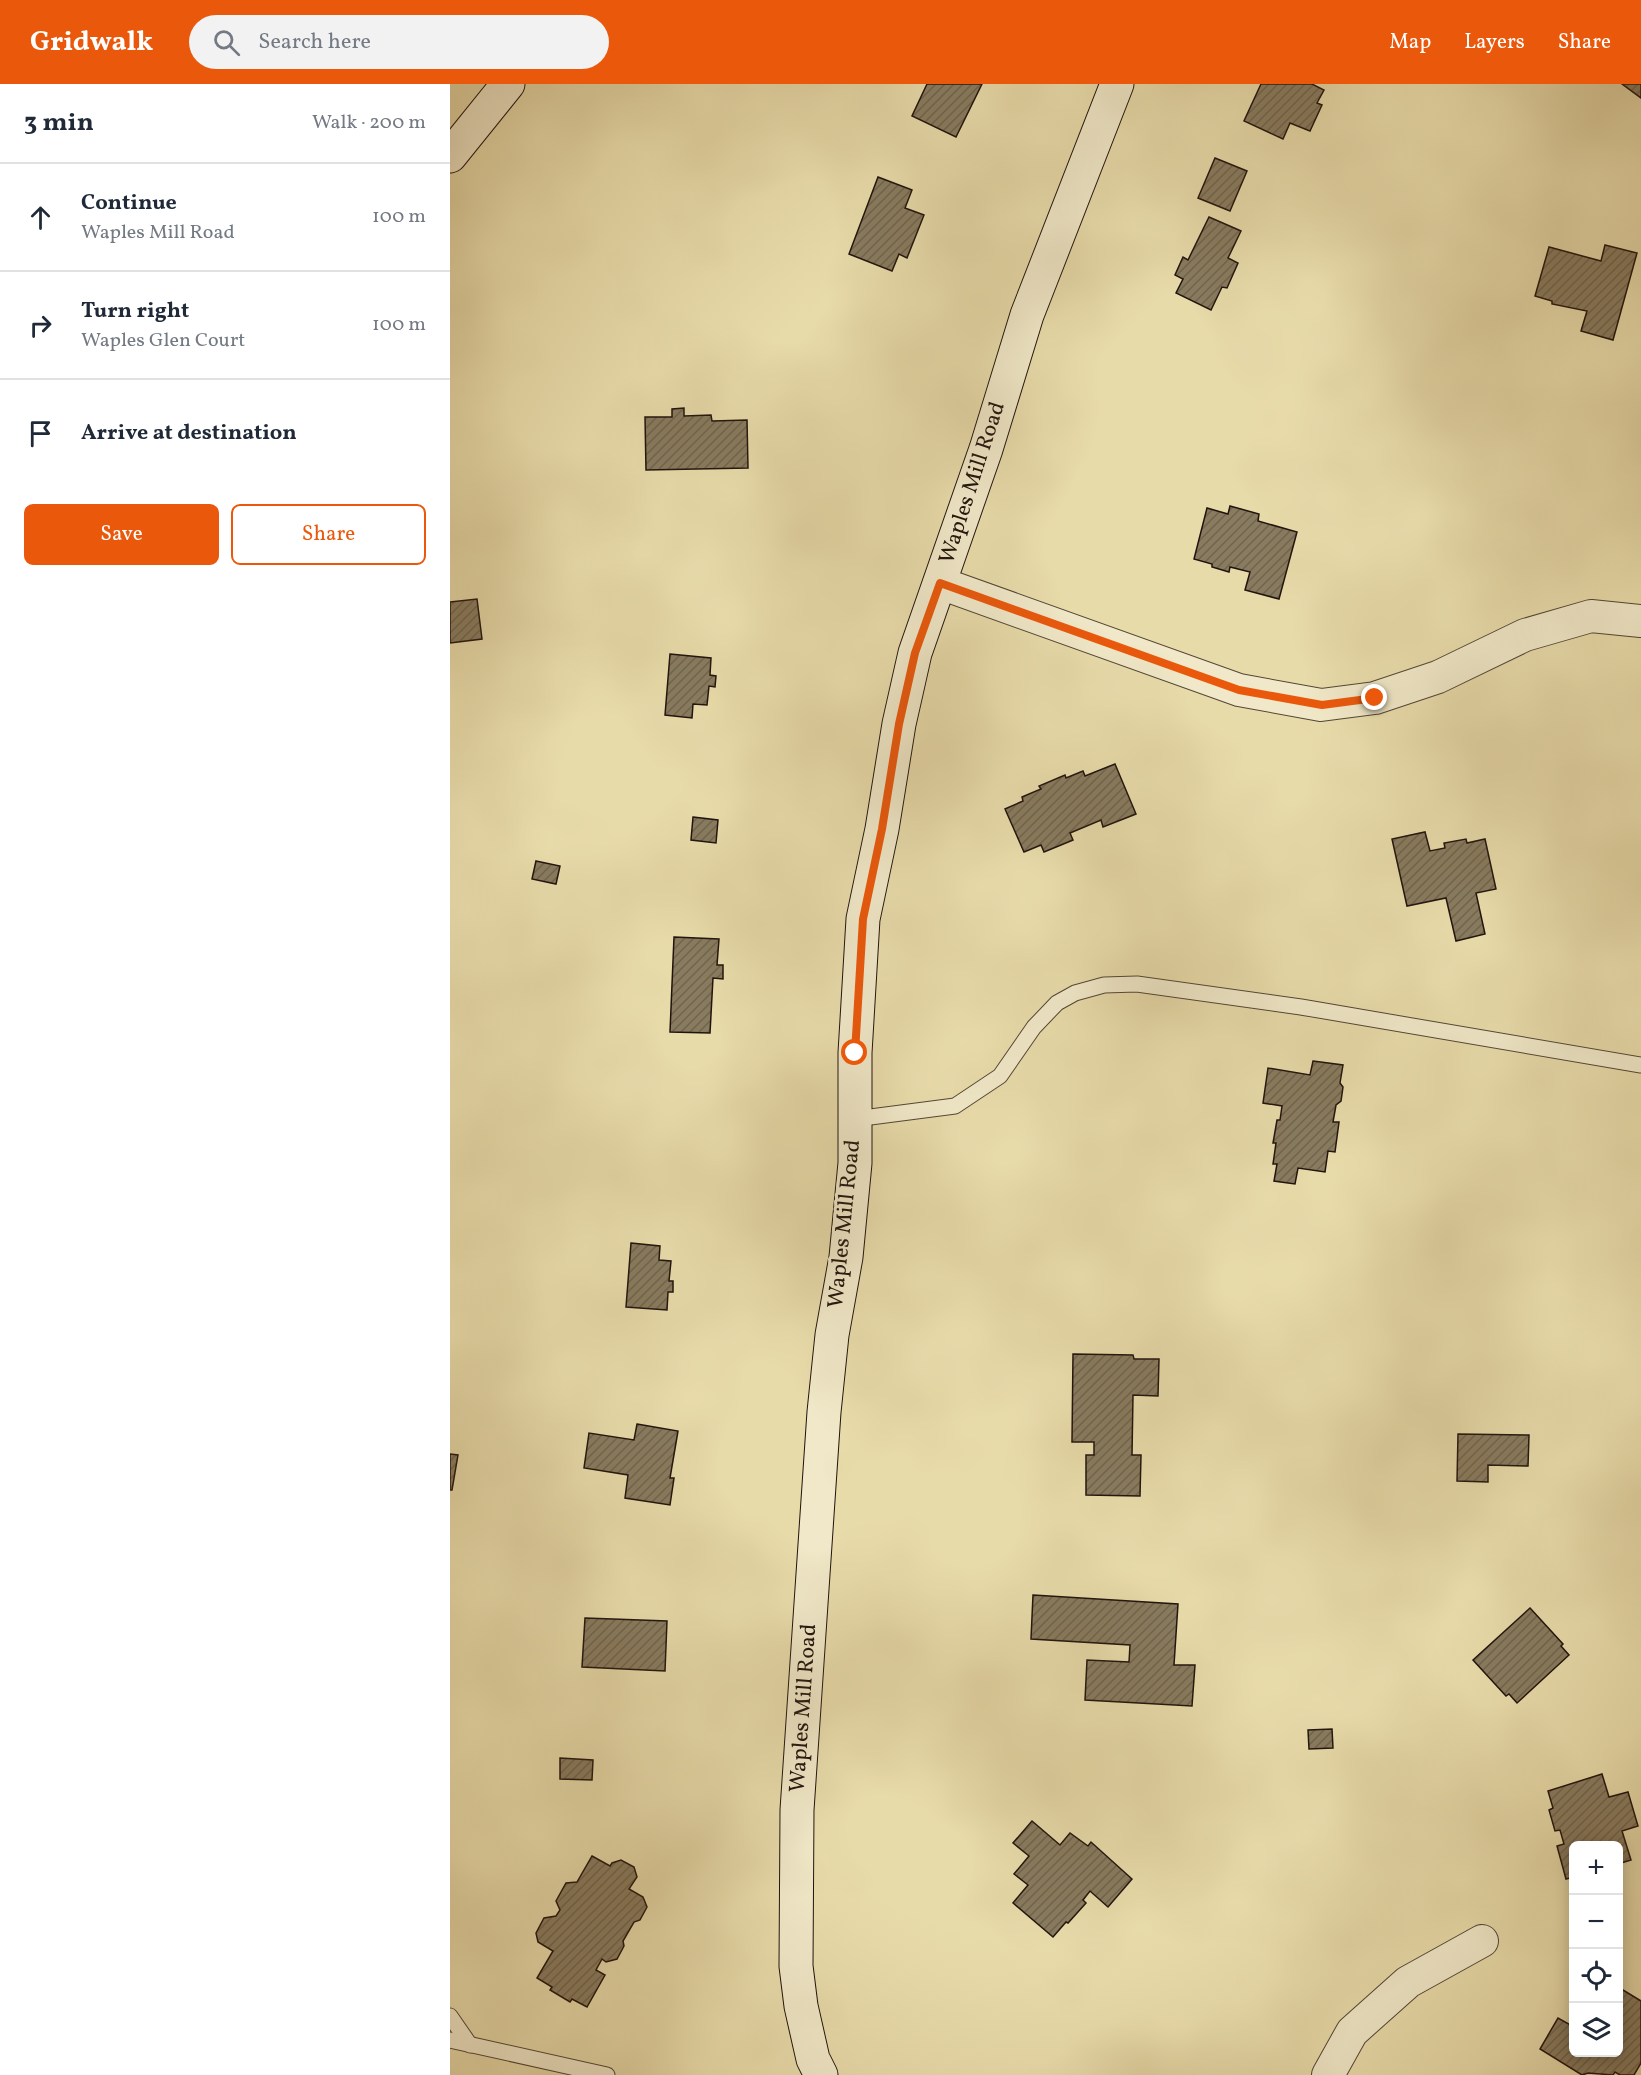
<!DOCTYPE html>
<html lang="en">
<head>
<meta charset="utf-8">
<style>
	body { margin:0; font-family:Vollkorn,serif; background:#f2f2f3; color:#1f2937 }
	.controls { position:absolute; right:18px; bottom:18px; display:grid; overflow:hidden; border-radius:9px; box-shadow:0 3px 15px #0003 }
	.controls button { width:54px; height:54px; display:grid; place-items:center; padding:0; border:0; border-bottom:2px solid #e0e1e3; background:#fff; color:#1f2937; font:30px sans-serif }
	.stop { position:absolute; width:18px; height:18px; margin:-14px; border:4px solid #ea580c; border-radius:50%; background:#fff }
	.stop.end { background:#ea580c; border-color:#fff; box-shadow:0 2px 6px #0008 }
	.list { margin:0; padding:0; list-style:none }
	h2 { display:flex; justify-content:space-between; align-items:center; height:78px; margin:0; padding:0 24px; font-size:26px }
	h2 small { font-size:20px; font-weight:400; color:#747a83 }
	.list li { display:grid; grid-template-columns:39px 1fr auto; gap:18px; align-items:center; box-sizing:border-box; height:108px; padding:0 24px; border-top:2px solid #e0e1e3 }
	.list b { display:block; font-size:22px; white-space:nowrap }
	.list p { margin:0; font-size:20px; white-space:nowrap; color:#747a83 }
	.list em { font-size:20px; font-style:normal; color:#747a83 }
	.actions { display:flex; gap:12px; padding:18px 24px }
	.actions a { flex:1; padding:14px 0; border:2px solid #ea580c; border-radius:9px; text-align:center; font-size:21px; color:#ea580c }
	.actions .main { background:#ea580c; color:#fff }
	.icon { flex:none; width:33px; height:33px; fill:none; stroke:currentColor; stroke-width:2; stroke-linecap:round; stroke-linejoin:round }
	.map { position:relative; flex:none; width:1191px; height:1991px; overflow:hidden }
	header { display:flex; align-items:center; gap:36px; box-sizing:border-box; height:84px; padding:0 30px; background:#ea580c; color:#fff }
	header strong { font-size:28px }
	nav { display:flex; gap:33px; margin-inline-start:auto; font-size:21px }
	.search { width:420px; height:54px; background:#f2f2f3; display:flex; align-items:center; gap:15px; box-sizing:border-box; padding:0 21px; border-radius:33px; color:#747a83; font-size:22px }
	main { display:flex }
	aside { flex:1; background:#fff }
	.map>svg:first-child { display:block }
</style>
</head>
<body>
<header>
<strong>Gridwalk</strong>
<div class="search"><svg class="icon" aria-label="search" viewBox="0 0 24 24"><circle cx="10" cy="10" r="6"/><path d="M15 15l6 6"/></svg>Search here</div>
<nav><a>Map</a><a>Layers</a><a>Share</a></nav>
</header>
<main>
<aside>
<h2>3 min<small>Walk · 200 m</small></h2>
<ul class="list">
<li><svg class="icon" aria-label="ahead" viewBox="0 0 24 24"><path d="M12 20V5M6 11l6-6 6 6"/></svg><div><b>Continue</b><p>Waples Mill Road</p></div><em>100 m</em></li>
<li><svg class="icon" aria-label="right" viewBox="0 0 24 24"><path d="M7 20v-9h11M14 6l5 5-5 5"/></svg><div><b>Turn right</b><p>Waples Glen Court</p></div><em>100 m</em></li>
<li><svg class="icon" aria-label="arrive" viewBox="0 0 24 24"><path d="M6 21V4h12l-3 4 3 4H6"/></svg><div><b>Arrive at destination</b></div></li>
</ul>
<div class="actions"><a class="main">Save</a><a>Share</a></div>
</aside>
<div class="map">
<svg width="1191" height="1991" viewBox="0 0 1191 1991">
	<defs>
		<pattern id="building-hatch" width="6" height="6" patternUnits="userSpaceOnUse" patternTransform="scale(1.5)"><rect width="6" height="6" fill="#887b5f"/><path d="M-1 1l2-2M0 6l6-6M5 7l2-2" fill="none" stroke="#6f644d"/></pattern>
	</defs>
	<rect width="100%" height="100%" fill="#e8dbaa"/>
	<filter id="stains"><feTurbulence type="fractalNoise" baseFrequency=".00333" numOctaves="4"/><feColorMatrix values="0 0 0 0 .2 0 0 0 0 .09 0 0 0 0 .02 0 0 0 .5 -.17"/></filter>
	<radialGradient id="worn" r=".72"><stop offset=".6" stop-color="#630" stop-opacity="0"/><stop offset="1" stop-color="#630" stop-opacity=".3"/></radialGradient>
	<g fill="url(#building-hatch)" stroke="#21140e" stroke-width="1.5">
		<polygon points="477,0 532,0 506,53 462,32"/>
		<polygon points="811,0 862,0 874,6 867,19 872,21 860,47 840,39 833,55 794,37"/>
		<polygon points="1172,0 1191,0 1191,14"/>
		<polygon points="765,74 797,87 780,127 748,114"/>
		<polygon points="428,93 462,106 455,124 474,131 457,174 449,170 442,187 399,170"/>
		<polygon points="759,133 791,147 778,174 788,179 777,204 772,203 761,226 726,209 733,195 725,191 733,173 738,176"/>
		<polygon points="1155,161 1187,169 1163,256 1131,247 1137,227 1102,220 1102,217 1085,212 1099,163 1151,177"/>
		<polygon points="234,324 234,332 261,331 262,337 297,336 298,384 196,386 195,333 222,333 222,325"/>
		<polygon points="780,422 809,430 808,437 847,448 829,515 795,506 800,488 780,483 779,488 762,483 762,480 744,475 757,424 778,430"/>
		<polygon points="27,515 32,555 0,559 0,518"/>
		<polygon points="220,570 261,574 260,591 266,592 265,603 259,602 257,621 243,620 242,634 215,631"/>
		<polygon points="665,680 686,730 653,743 651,736 620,749 623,756 594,768 591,761 574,768 555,725 573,717 572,713 591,705 589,702 615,691 616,694 633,687 635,692"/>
		<polygon points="243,733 268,736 266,759 241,756"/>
		<polygon points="975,748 980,767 995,764 994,759 1016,755 1017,759 1035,755 1046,805 1026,809 1035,850 1006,857 996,814 957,822 942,755"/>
		<polygon points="86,777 110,782 106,800 82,795"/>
		<polygon points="224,853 269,855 267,881 273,881 273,895 263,894 260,949 220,948"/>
		<polygon points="863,977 893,981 890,999 893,1003 891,1017 886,1021 883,1038 889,1038 885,1068 878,1067 875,1088 848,1084 845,1100 824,1097 827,1080 823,1080 826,1059 823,1059 827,1036 830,1036 832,1022 813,1019 818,984 860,991"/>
		<polygon points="181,1159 210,1162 209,1176 221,1177 219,1197 223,1197 223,1208 218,1208 217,1226 176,1223"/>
		<polygon points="623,1270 683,1271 684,1275 709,1275 708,1312 683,1311 682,1371 691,1371 690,1412 636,1411 636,1371 644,1371 644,1358 622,1358"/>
		<polygon points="187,1340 228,1347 220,1394 224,1394 220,1421 175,1414 178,1391 134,1384 139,1349 184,1356"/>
		<polygon points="1008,1350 1079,1351 1078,1382 1038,1381 1038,1398 1007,1397"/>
		<polygon points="0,1370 8,1371 2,1406 0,1406"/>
		<polygon points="583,1511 728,1520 724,1581 745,1581 742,1622 635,1616 637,1576 679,1578 680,1561 581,1555"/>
		<polygon points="1080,1524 1113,1560 1111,1562 1119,1571 1067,1619 1059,1610 1056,1612 1023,1576"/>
		<polygon points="135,1534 217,1537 215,1587 132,1583"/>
		<polygon points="882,1645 883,1664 859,1665 858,1646"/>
		<polygon points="110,1674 143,1676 142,1696 110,1695"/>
		<polygon points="1152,1690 1159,1713 1178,1708 1188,1742 1172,1747 1181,1776 1168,1780 1168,1762 1124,1762 1124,1793 1116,1795 1107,1762 1114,1760 1110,1746 1105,1747 1099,1726 1103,1724 1098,1707"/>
		<polygon points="582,1737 610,1761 620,1749 638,1762 641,1758 682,1795 658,1823 640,1807 633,1816 636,1819 618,1839 616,1838 603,1853 563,1819 578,1801 564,1790 579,1772 563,1759"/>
		<polygon points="142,1772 160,1782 162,1779 171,1776 184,1783 187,1793 179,1805 193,1813 197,1823 190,1836 184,1838 173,1857 174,1862 167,1875 156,1878 152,1875 146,1886 155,1891 137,1923 122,1915 120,1918 100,1906 102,1903 87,1894 103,1867 88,1858 86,1849 94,1834 106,1832 110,1826 106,1817 116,1799 127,1798"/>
		<polygon points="1168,1903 1191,1917 1191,1979 1184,1991 1170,1991 1165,1988 1163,1991 1138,1989 1132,1991 1090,1965 1108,1934 1124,1943 1124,1968 1168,1968"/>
	</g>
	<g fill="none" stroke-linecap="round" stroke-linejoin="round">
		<defs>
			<g id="lane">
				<polyline points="405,1035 505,1022 550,992 584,943 607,919 625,909 654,901 687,900 851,923 1191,981"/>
				<polyline points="0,1932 20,1961"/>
				<polyline points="0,1956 157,1991"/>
			</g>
			<g id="street">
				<polyline points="490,499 789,606 871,621 925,614 988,593 1075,551 1141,532 1191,537"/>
				<polyline points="878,1991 902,1948 958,1898 1032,1857"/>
			</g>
			<g id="secondary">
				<polyline points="0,72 58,0"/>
				<polyline points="371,1991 363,1975 351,1922 346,1882 347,1726 374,1328 382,1251 396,1173 405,1079 405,969 413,835 432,745 449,640 465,569 536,365 577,231 667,0"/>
			</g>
		</defs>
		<use href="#lane" stroke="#534635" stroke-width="17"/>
		<use href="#street" stroke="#534635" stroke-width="34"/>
		<use href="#secondary" stroke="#21140e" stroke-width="35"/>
		<use href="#lane" stroke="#f0e8c8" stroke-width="15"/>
		<use href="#street" stroke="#f0e8c8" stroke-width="32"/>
		<use href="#secondary" stroke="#f0e8c8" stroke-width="33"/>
	</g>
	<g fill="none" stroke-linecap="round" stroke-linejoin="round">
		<polyline stroke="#ea580c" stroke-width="8" points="405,969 413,835 432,745 449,640 465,569 490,499 789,606 872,621 925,614"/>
	</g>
	<g text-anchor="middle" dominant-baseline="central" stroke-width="6" stroke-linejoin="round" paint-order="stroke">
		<g font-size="22" fill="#21140e" stroke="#f0e8c8">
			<text transform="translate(523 399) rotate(-72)">Waples Mill Road</text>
			<text transform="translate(395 1140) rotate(-84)">Waples Mill Road</text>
			<text transform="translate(354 1624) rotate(-86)">Waples Mill Road</text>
		</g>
	</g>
	<rect width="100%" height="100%" filter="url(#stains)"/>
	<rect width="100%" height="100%" fill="url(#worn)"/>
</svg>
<div class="controls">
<button>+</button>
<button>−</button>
<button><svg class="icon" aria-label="locate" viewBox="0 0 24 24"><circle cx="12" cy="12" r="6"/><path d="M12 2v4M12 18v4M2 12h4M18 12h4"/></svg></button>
<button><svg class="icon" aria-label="layers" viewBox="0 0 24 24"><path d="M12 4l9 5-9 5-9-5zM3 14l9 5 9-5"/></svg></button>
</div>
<div class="stop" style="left:405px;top:969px"></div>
<div class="stop end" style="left:925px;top:614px"></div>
</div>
</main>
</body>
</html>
